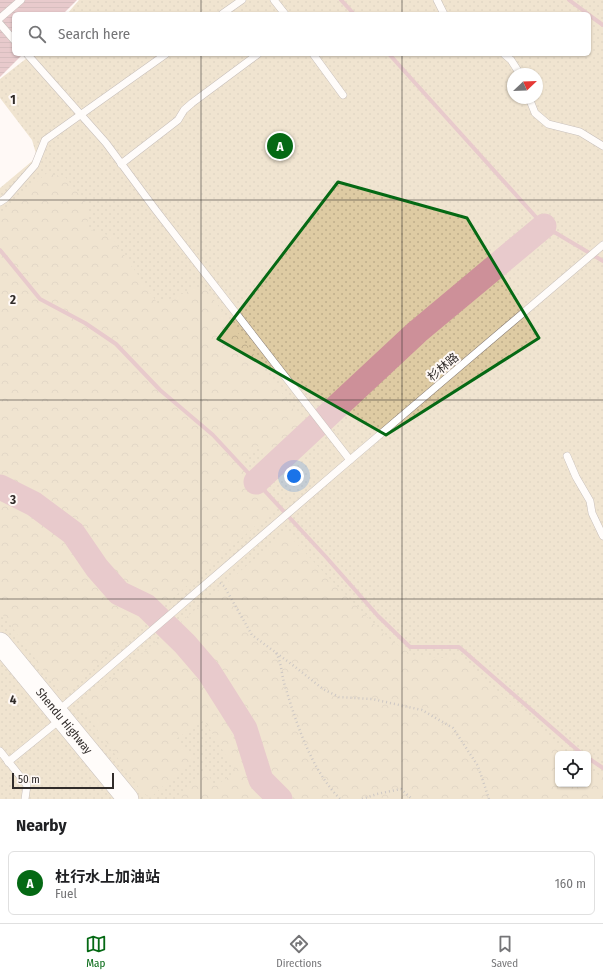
<!DOCTYPE html>
<html lang="en">
<head>
<meta charset="utf-8">
<style>
	body { margin:0; font-family:"Fira Sans Condensed","Noto Sans SC",sans-serif; background:#f6f6f6; color:#202124 }
	.controls { position:absolute; right:12px; bottom:12px; display:grid; overflow:hidden; border-radius:6px; box-shadow:0 1px 3px #0004 }
	.controls button { width:36px; height:36px; display:grid; place-items:center; padding:0; border:0; border-bottom:1px solid #e0e0e0; background:#fff; color:#202124; font:20px sans-serif }
	.compass { position:absolute; left:507px; top:68px; width:36px; height:36px; border-radius:50%; background:#fff; box-shadow:0 1px 3px #0004; rotate:67deg }
	.scale { position:absolute; left:12px; bottom:10px; width:102px; box-sizing:border-box; padding-left:4px; border:2px solid #312c2a; border-top:0; font-size:11px; line-height:14px; white-space:nowrap; color:#312c2a; -webkit-text-stroke:3px #fff9f6; paint-order:stroke }
	.you { position:absolute; left:294px; top:476px; width:14px; height:14px; margin:-10px; border:3px solid #fff; border-radius:50%; background:#1a73e8; box-shadow:0 0 0 6px #1a73e833 }
	.badge { display:grid; place-items:center; width:26px; height:26px; border-radius:50%; background:#056914; color:#fff; font-size:13px; font-weight:700 }
	.pin { position:absolute; translate:-50% -50%; border:2px solid #fff; box-shadow:0 1px 4px #0006 }
	.list { margin:0; padding:0; list-style:none }
	h2 { display:flex; justify-content:space-between; align-items:center; height:52px; margin:0; padding:0 16px; font-size:17px }
	h2 small { font-size:13px; font-weight:400; color:#757577 }
	.list li { display:grid; grid-template-columns:26px 1fr auto; gap:12px; align-items:center; box-sizing:border-box; height:64px; margin:0 8px 8px; padding:0 8px; border:1px solid #e0e0e0; border-radius:6px }
	.list b { display:block; font-size:15px; white-space:nowrap }
	.list p { margin:0; font-size:13px; white-space:nowrap; color:#757577 }
	.list em { font-size:13px; font-style:normal; color:#757577 }
	.icon { flex:none; width:22px; height:22px; fill:none; stroke:currentColor; stroke-width:2; stroke-linecap:round; stroke-linejoin:round }
	.map { position:relative; flex:none; width:603px; height:799px; overflow:hidden }
	.search { position:absolute; background:#fff; box-shadow:0 1px 3px #0004; left:12px; right:12px; top:12px; height:44px; display:flex; align-items:center; gap:10px; box-sizing:border-box; padding:0 14px; border-radius:6px; color:#757577; font-size:15px }
	.sheet { height:124px; background:#fff }
	nav { display:flex; justify-content:space-around; align-items:center; box-sizing:border-box; height:56px; border-top:1px solid #e0e0e0; background:#fff; font-size:11px; color:#757577 }
	nav a { display:grid; justify-items:center; gap:2px }
	nav .on { color:#056914 }
	.map>svg:first-child { display:block }
</style>
</head>
<body>
<div class="map">
<svg width="603" height="799" viewBox="0 0 603 799">
	<defs>
		<pattern id="green-dots" width="8" height="8" patternUnits="userSpaceOnUse"><rect width="8" height="8" fill="#decba3"/><path d="M2 2h.1M6 6h.1" fill="none" stroke="#bfae8c" stroke-width="1.8" stroke-linecap="round"/></pattern>
		<pattern id="forest-crowns" width="20" height="18" patternUnits="userSpaceOnUse"><rect width="20" height="18" fill="#decba3"/><path d="M2 6a3 3 0 1 1 6 0M12 15a3 3 0 1 1 6 0" fill="none" stroke="#bfae8c"/></pattern>
		<pattern id="water-rules" width="6" height="5" patternUnits="userSpaceOnUse"><rect width="6" height="5" fill="#cd9099"/><path d="M0 2.5h6" fill="none" stroke="#a7767d"/></pattern>
	</defs>
	<rect width="100%" height="100%" fill="#fff9f6"/>
	<path fill="url(#green-dots)" fill-rule="evenodd" d="M 79,0 L 603,0 L 603,799 L 0,799 L 0,188 L 37,157 L 32,140 L 0,98 L 0,79 L 32,54 L 589,54 L 589,14 L 67,14 ZM 513,74 L 537,74 L 537,98 L 513,98 ZM 558,754 L 588,754 L 588,784 L 558,784 Z"/>
	<g fill="url(#forest-crowns)">
		<polygon points="47,173 65,177 89,206 87,229 111,236 158,304 203,285 316,440 286,463 257,446 242,464 279,505 62,695 0,611 0,213"/>
		<polygon points="286,532 326,575 386,636 413,656 444,658 457,655 569,754 558,754 558,784 588,784 588,768 603,778 603,799 295,799 270,770 235,697 181,622"/>
		<polygon points="167,633 223,708 248,780 268,799 177,799 205,770 215,786 236,772 204,720 176,739 193,759 150,798 142,792 79,704"/>
	</g>
	<polygon fill="url(#water-rules)" points="0,0 77,0 63,14 14,14 14,54 23,54 0,77"/>
	<g fill="none" stroke-linecap="round" stroke-linejoin="round">
		<g stroke="#cd9099" stroke-width="4">
			<polyline points="341,0 354,14"/>
			<polyline points="569,0 588,14"/>
			<polyline points="589,15 603,25"/>
			<polyline points="389,54 544,226 603,261"/>
			<polyline points="0,250 40,299 85,323 116,344 160,390 213,435 326,557 378,616 410,647 459,647 582,754"/>
			<polyline points="588,758 603,768"/>
		</g>
		<g stroke="#cd9099" stroke-width="25">
			<polyline points="256,482 417,332 544,226"/>
			<polyline points="0,487 34,504 73,533 97,568 119,593 146,606 185,644 209,672 245,729 261,780 280,799"/>
		</g>
		<defs>
			<g id="lane">
				<polyline points="274,0 285,14"/>
				<polyline points="437,0 444,14"/>
				<polyline points="222,14 242,0"/>
				<polyline points="0,18 21,0"/>
				<polyline points="0,24 14,40"/>
				<polyline points="27,54 106,143 155,209 350,460"/>
				<polyline points="313,54 343,95"/>
				<polyline points="504,54 511,60 520,74"/>
				<polyline points="529,98 535,113 548,124 580,132 603,146"/>
				<polyline points="121,164 178,120 184,110 192,103 258,54"/>
				<polyline points="0,202 6,198 35,165 45,140 166,54"/>
				<polyline points="567,456 576,477 590,501 592,513 603,536"/>
				<polyline points="58,711 350,460 603,245"/>
				<polyline points="0,751 27,785 25,799"/>
				<polyline points="8,762 61,719"/>
			</g>
			<g id="secondary">
				<path id="s1" d="M 0,643 L 128,799"/>
			</g>
		</defs>
		<use href="#lane" stroke="#877b75" stroke-width="8"/>
		<use href="#secondary" stroke="#877b75" stroke-width="22"/>
		<g stroke="#908a88" stroke-width="2.5" stroke-dasharray="1 3" stroke-linecap="butt">
			<polyline points="220,583 224,586 252,635 294,666 323,689 339,697 372,699 422,710 453,728 478,766 489,799"/>
			<path d="M 276,653 C 282,663 281,674 285,686 C 297,725 311,769 340,799"/>
			<polyline points="362,799 377,794 401,789 412,799"/>
		</g>
		<use href="#lane" stroke="#fff" stroke-width="7"/>
		<use href="#secondary" stroke="#fff" stroke-width="21"/>
	</g>
	<path d="M0 0H603V799H0ZM 338,182 L 467,218 L 539,338 L 386,435 L 218,339 Z" fill="#fff9f6" fill-opacity=".55" fill-rule="evenodd"/>
	<path fill="none" stroke="#056914" stroke-width="3" stroke-linejoin="round" d="M 338,182 L 467,218 L 539,338 L 386,435 L 218,339 Z"/>
	<path fill="none" stroke="#312c2a" stroke-width="1" stroke-opacity="0.55" d="M 201,0 L 201,14M 402,0 L 402,14M 201,54 L 201,799M 402,54 L 402,799M 0,200 L 603,200M 0,400 L 603,400M 0,599 L 603,599"/>
	<g text-anchor="middle" dominant-baseline="central" stroke-width="4" stroke-linejoin="round" paint-order="stroke">
		<g font-size="12" fill="#312c2a" stroke="#fff9f6">
			<text transform="translate(443 367) rotate(-40)">杉林路</text>
			<text stroke="none"><textPath href="#s1" startOffset="101">Shendu Highway</textPath></text>
		</g>
	</g>
	<g font-size="13" text-anchor="middle" font-weight="bold" fill="#312c2a" stroke="#fff9f6" stroke-width="4" stroke-linejoin="round" paint-order="stroke">
		<text x="13" y="104">1</text>
		<text x="13" y="304">2</text>
		<text x="13" y="504">3</text>
		<text x="13" y="704">4</text>
	</g>
</svg>
<div class="controls">
<button><svg class="icon" aria-label="locate" viewBox="0 0 24 24"><circle cx="12" cy="12" r="6"/><path d="M12 2v4M12 18v4M2 12h4M18 12h4"/></svg></button>
</div>
<svg class="compass" viewBox="-18 -18 36 36"><path d="M0-13l5 13h-10z" fill="#e53935"/><path d="M0 13l5-13h-10z" fill="#757577"/></svg>
<div class="scale">50 m</div>
<div class="you"></div>
<div class="pin badge" style="left:280px;top:146px">A</div>
<div class="search"><svg class="icon" aria-label="search" viewBox="0 0 24 24"><circle cx="10" cy="10" r="6"/><path d="M15 15l6 6"/></svg>Search here</div>
</div>
<section class="sheet">
<h2>Nearby<small></small></h2>
<ul class="list">
<li><span class="badge">A</span><div><b>杜行水上加油站</b><p>Fuel</p></div><em>160 m</em></li>
</ul>
</section>
<nav>
<a class="on"><svg class="icon" aria-label="map" viewBox="0 0 24 24"><path d="M3 6l6-2 6 2 6-2v14l-6 2-6-2-6 2zM9 4v14M15 6v14"/></svg>Map</a>
<a><svg class="icon" aria-label="directions" viewBox="0 0 24 24"><path d="M12 3l9 9-9 9-9-9zM9 14v-3h6M13 9l2 2-2 2"/></svg>Directions</a>
<a><svg class="icon" aria-label="saved" viewBox="0 0 24 24"><path d="M7 4h10v16l-5-4-5 4z"/></svg>Saved</a>
</nav>
</body>
</html>
